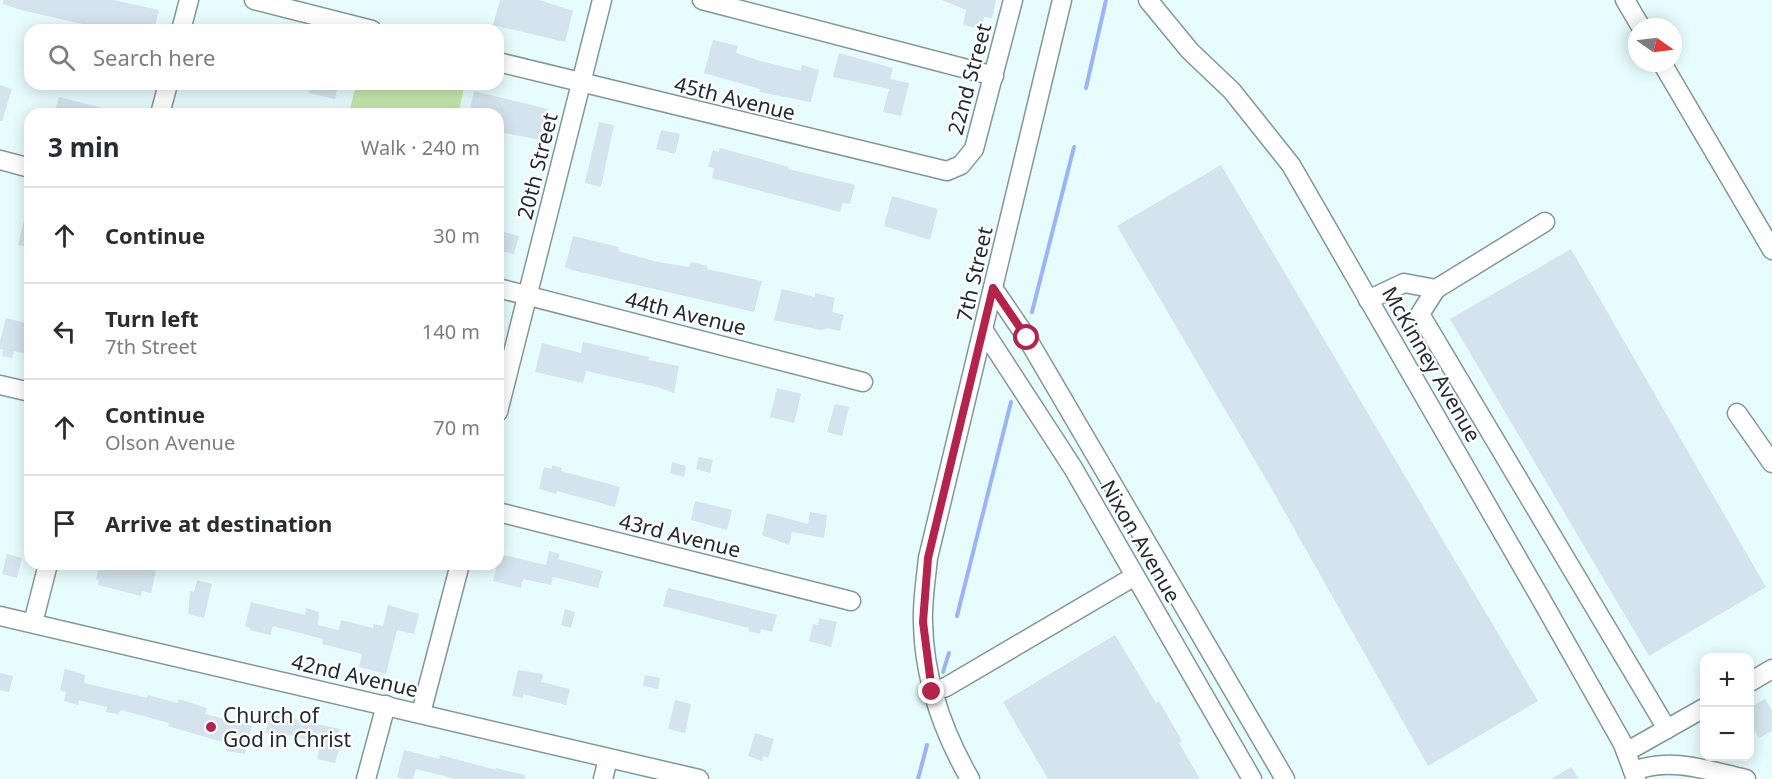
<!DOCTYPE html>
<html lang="en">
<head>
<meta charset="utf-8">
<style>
	body { margin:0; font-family:"Noto Sans",sans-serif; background:#f7f7f7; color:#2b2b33 }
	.controls { position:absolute; right:18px; bottom:18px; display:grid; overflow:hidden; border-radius:12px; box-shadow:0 3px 15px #0003 }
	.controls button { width:54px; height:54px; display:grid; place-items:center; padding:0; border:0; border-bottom:2px solid #e1e1e2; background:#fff; color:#2b2b33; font:30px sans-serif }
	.compass { position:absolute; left:1628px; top:18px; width:54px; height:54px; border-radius:50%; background:#fff; box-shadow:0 3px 15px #0003; rotate:104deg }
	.stop { position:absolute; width:18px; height:18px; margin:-14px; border:4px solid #b4234b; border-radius:50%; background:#fff }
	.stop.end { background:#b4234b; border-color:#fff; box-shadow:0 2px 6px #0008 }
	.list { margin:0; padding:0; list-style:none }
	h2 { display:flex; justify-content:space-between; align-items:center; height:78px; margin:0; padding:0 24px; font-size:26px }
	h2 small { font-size:20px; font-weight:400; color:#7c7c81 }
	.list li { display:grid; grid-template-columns:39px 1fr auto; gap:18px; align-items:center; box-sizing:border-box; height:96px; padding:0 24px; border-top:2px solid #e1e1e2 }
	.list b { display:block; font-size:22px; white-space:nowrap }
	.list p { margin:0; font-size:20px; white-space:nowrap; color:#7c7c81 }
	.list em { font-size:20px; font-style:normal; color:#7c7c81 }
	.icon { flex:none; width:33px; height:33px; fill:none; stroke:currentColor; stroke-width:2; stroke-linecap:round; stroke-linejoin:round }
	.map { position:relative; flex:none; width:1772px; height:779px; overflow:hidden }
	.search { position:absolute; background:#fff; box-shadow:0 3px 15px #0003; left:24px; top:24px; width:480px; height:66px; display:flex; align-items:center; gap:15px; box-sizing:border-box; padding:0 21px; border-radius:18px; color:#7c7c81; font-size:22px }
	.panel { position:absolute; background:#fff; box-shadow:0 3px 15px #0003; left:24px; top:108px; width:480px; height:462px; border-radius:18px }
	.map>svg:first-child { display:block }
</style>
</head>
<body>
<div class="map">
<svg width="1772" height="779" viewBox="0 0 1772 779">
	<rect width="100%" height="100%" fill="#e7fcfd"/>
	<polygon fill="#c4e8ad" points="356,84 465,84 458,114 349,114"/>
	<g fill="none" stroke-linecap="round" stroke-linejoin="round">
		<g stroke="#9db4f4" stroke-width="4">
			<polyline points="1086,88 1106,0"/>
			<polyline points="1032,312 1074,147"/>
			<polyline points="957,616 1011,402"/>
			<polyline points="943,672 949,653"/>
			<polyline points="918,779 927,745"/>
		</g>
	</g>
	<g fill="#d4e3ed">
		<polygon points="3,0 113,0 159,10 154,30 109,30 21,10 3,4"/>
		<polygon points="500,0 540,0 573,11 565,42 493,25"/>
		<polygon points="942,0 996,0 992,18 984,17 982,29 963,25 966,10"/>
		<polygon points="713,40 738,46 736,53 760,61 801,71 802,65 819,70 811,102 759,92 760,89 704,73"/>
		<polygon points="839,53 893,68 890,79 909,83 901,116 883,112 889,89 833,77"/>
		<polygon points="311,84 338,84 335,99 309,93"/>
		<polygon points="0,85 12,89 2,121 0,121"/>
		<polygon points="474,91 548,109 541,140 498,132 501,114 469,114"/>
		<polygon points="59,97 110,110 110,114 54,114"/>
		<polygon points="599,122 614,125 601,187 585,183"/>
		<polygon points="661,130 680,134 675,154 656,149"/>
		<polygon points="720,148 789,167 788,169 855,185 850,204 843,203 840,212 712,178 714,168 708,167 713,150 719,152"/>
		<polygon points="1221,165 1538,701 1428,766 1274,493 1117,226"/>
		<polygon points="892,196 938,209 930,240 884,226"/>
		<polygon points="26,212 30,213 30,247 18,245"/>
		<polygon points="500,231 519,236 514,254 498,250"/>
		<polygon points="573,236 619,247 618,251 658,262 689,267 691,262 708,266 707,269 762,281 754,312 572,270 565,267"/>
		<polygon points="1571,249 1766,587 1649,656 1450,319"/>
		<polygon points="782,289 815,297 815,293 835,298 832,312 844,315 840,331 828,328 821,330 774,320"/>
		<polygon points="6,318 30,324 30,355 14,351 12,358 2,356 3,350 0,349 0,341"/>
		<polygon points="583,342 649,357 648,360 679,366 674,393 657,387 586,371 583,383 535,372 542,343 581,353"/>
		<polygon points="777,388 801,394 794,423 770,417"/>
		<polygon points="835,404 849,407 842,436 827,432"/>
		<polygon points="699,457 713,460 710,473 696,469"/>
		<polygon points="672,462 686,466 684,477 670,473"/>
		<polygon points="552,465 562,468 561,471 620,487 615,507 557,491 556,494 539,489 544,467 552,469"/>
		<polygon points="695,501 732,510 727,530 691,520"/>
		<polygon points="810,512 827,515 824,538 792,532 789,545 762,535 767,513 808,524"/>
		<polygon points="549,551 560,554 558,559 603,571 598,588 553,577 551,585 523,579 521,588 493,581 500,554 546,565"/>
		<polygon points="7,554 22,558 17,578 2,574"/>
		<polygon points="100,564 150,564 149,569 156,571 151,593 142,591 141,596 98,585 99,580 96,579"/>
		<polygon points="197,580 212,584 204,618 188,614 190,591 194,592"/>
		<polygon points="668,588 777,615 772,632 761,629 760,634 748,631 749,628 663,606"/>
		<polygon points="251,602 305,615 306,608 319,612 318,625 339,630 341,620 373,628 374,624 383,626 388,605 419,614 414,634 397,630 386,674 359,667 362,654 322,644 323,639 273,626 270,635 250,630 250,628 245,626"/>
		<polygon points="565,609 575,612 571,628 561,625"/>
		<polygon points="819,618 837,622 831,647 809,641 813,624 818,625"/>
		<polygon points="1115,635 1156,703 1159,701 1182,741 1179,743 1200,779 1048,779 1003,702"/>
		<polygon points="65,669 85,675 84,683 147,698 148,695 177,703 179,699 207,708 205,714 252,726 245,754 227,751 229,744 168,726 169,723 121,710 118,714 106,712 107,707 79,700 78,705 64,701 66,692 60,690"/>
		<polygon points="518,670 543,674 541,682 570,689 566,705 523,694 523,698 512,696"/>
		<polygon points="0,673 13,676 9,692 0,690"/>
		<polygon points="645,675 660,678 658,689 643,686"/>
		<polygon points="1765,699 1772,711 1772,731 1759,738 1749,722 1749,708"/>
		<polygon points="675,700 691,704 685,733 668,729"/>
		<polygon points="270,714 340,729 335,749 339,750 335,763 317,759 320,743 281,733 280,737 265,733"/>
		<polygon points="755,733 774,739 768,758 763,756 762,761 748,756"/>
		<polygon points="404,750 439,759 440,755 496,770 496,768 525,775 525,779 455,779 416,769 413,779 403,779 397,777"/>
		<polygon points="1571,767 1579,779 1551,779"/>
	</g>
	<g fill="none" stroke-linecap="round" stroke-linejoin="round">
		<defs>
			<g id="minor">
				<polyline points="254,0 372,30"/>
				<polyline points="702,0 994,76"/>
				<polyline points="1148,0 1190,51 1232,91 1291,165 1541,599 1623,744 1636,779"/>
				<polyline points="1625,0 1641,27"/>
				<polyline points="181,30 189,0"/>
				<polyline points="498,62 947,171 961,165 974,149 1013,0"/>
				<polyline points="1662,63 1772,250"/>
				<polyline points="160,114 168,84"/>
				<polyline points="0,160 30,168"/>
				<polyline points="1545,222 1436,289 1420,314 1667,729"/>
				<polyline points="498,288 863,382"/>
				<polyline points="993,288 1027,338 1285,779"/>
				<polyline points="1368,300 1404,283 1436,289"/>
				<polyline points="984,331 1073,468 1252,779"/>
				<polyline points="0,385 30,392"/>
				<polyline points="498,412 602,0"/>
				<polyline points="1737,413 1772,463"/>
				<polyline points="498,512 851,601"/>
				<polyline points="0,616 699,779"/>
				<polyline points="33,623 48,564"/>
				<polyline points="1750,682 1772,669"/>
				<polyline points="932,692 946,687 1135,576"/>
				<polyline points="421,713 460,564"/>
				<polyline points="1626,752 1704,708"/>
				<path d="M 1633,771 C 1673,757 1705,770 1746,779"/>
				<polyline points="366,779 386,705"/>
				<polyline points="603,779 608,759"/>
				<path d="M 970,779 C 942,730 924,679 923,623 C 922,601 926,579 928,558 L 1062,0"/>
			</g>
		</defs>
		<use href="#minor" stroke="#849798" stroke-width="21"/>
		<use href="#minor" stroke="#fff" stroke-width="18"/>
	</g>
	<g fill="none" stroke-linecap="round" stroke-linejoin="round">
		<polyline stroke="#b4234b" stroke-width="8" points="932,692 923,622 928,558 993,288 1027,338"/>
	</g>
	<circle fill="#b4234b" stroke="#fff" stroke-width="2" cx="211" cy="727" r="6"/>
	<g text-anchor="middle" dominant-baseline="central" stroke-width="4.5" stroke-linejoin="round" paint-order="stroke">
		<g font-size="21" fill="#232b2c" stroke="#fff">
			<text transform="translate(969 79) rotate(-75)">22nd Street</text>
			<text transform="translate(735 98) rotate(14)">45th Avenue</text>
			<text transform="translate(537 166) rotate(-76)">20th Street</text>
			<text transform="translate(974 274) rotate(-77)">7th Street</text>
			<text transform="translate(686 313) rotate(14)">44th Avenue</text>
			<text transform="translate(1432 364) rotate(60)">McKinney Avenue</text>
			<text transform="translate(680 535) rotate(14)">43rd Avenue</text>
			<text transform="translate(1141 541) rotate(60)">Nixon Avenue</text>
			<text transform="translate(355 675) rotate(13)">42nd Avenue</text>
		</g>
		<g font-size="21" fill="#232b2c" stroke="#fff" text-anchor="start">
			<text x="223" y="715">Church of<tspan x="223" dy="24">God in Christ</tspan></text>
		</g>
	</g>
</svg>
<div class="controls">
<button>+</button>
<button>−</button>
</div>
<svg class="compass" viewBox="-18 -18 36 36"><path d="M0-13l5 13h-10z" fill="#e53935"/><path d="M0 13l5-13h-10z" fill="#7c7c81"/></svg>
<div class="stop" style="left:1027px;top:338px"></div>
<div class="stop end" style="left:932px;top:692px"></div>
<div class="search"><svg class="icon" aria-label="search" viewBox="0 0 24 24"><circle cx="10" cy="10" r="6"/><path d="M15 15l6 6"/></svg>Search here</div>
<section class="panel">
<h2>3 min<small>Walk · 240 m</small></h2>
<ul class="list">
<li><svg class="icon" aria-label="ahead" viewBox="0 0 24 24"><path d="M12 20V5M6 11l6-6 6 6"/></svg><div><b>Continue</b></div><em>30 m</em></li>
<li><svg class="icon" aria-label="left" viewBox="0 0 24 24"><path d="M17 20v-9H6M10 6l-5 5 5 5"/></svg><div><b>Turn left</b><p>7th Street</p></div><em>140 m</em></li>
<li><svg class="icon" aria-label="ahead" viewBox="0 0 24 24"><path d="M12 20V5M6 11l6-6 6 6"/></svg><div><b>Continue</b><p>Olson Avenue</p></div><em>70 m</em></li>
<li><svg class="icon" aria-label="arrive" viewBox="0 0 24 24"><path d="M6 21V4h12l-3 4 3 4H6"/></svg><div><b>Arrive at destination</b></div></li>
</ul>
</section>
</div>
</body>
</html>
